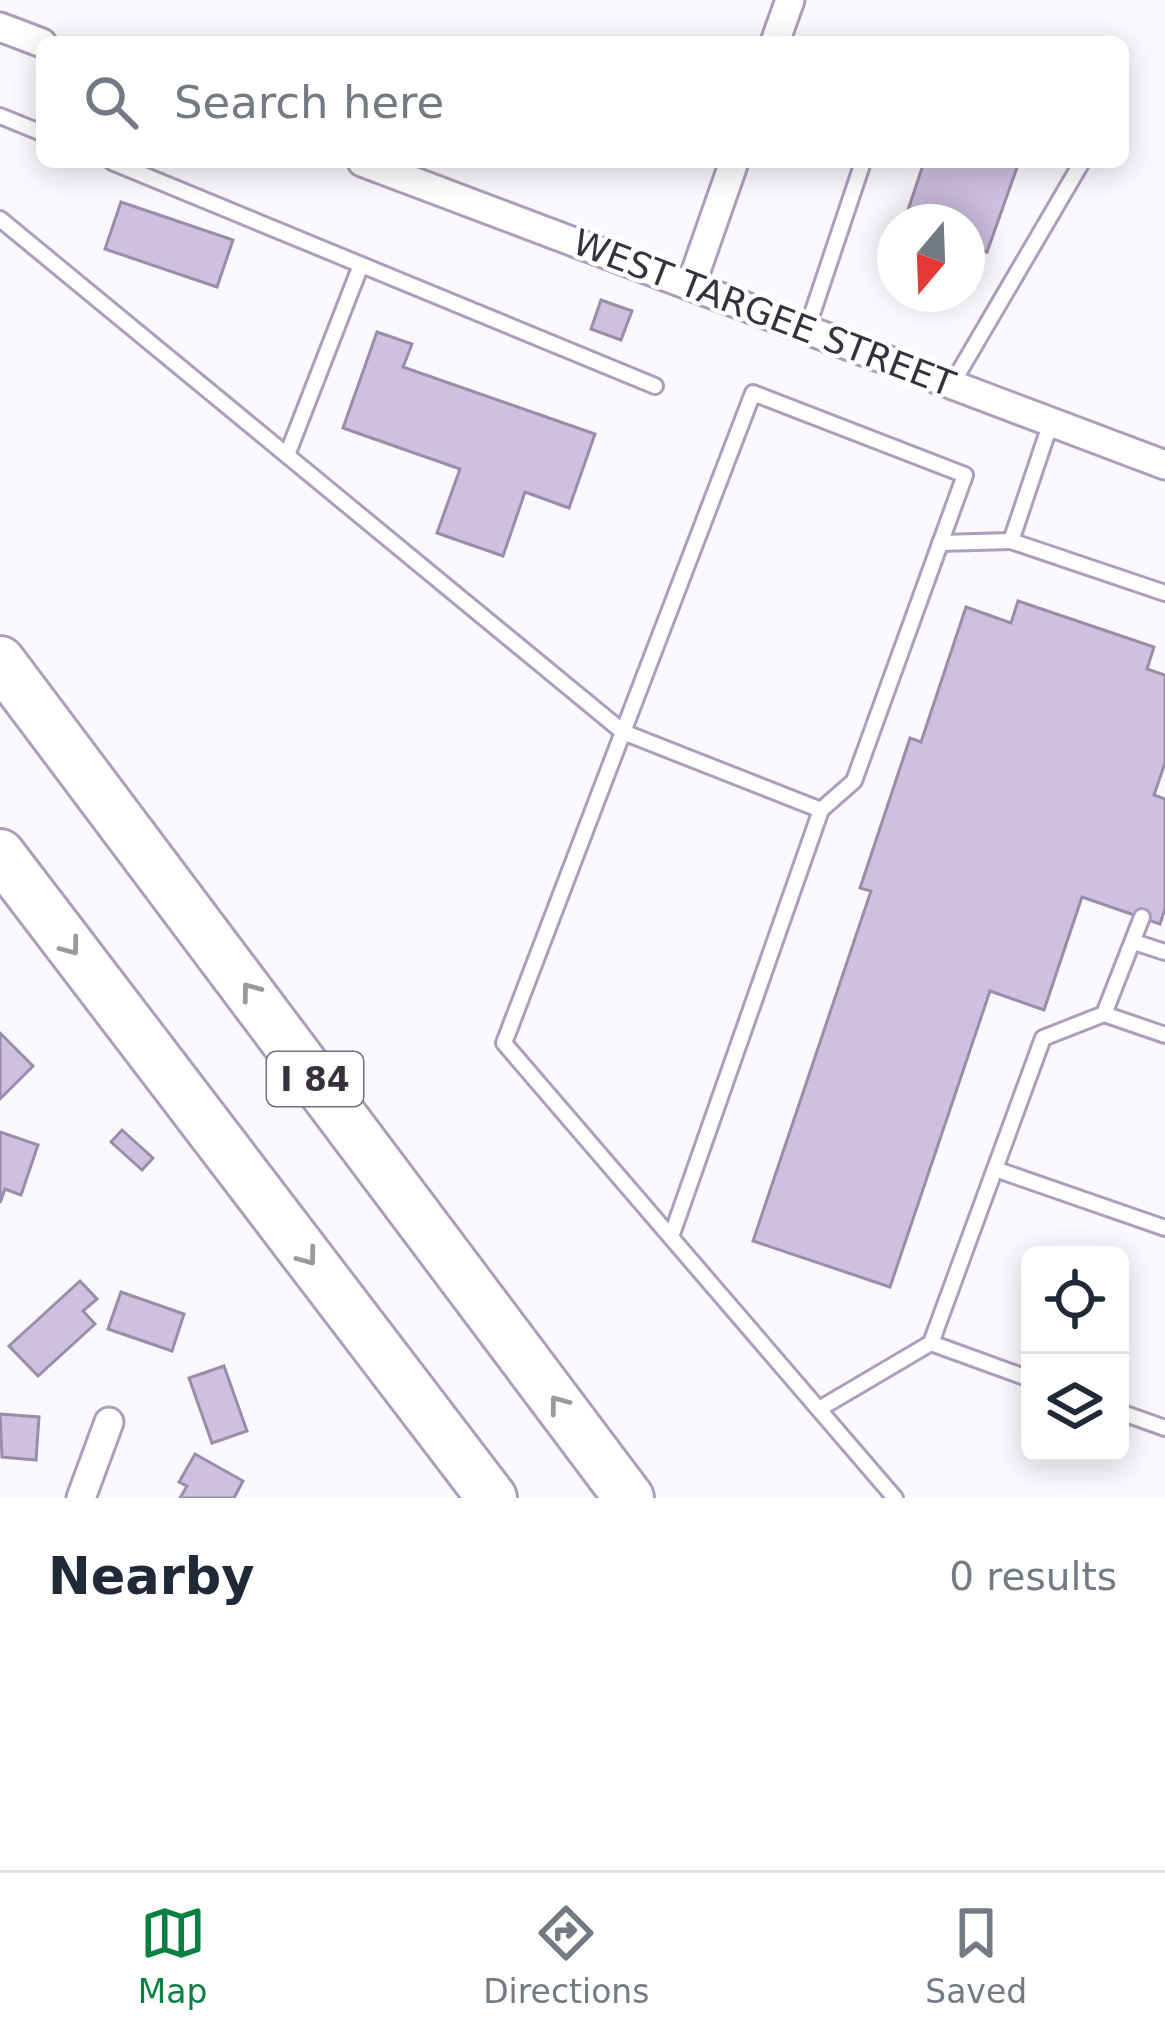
<!DOCTYPE html>
<html lang="en">
<head>
<meta charset="utf-8">
<style>
	body { margin:0; font-family:"DejaVu Sans",sans-serif; background:#f6f6f7; color:#1f2937 }
	.controls { position:absolute; right:36px; bottom:36px; display:grid; overflow:hidden; border-radius:18px; box-shadow:0 6px 30px #0003 }
	.controls button { width:108px; height:108px; display:grid; place-items:center; padding:0; border:0; border-bottom:3px solid #e0e1e3; background:#fff; color:#1f2937; font:60px sans-serif }
	.compass { position:absolute; left:877px; top:204px; width:108px; height:108px; border-radius:50%; background:#fff; box-shadow:0 6px 30px #0003; rotate:199deg }
	.list { margin:0; padding:0; list-style:none }
	h2 { display:flex; justify-content:space-between; align-items:center; height:156px; margin:0; padding:0 48px; font-size:51px }
	h2 small { font-size:39px; font-weight:400; color:#747a83 }
	.icon { flex:none; width:66px; height:66px; fill:none; stroke:currentColor; stroke-width:2; stroke-linecap:round; stroke-linejoin:round }
	.map { position:relative; flex:none; width:1165px; height:1498px; overflow:hidden }
	.search { position:absolute; background:#fff; box-shadow:0 6px 30px #0003; left:36px; right:36px; top:36px; height:132px; display:flex; align-items:center; gap:30px; box-sizing:border-box; padding:0 42px; border-radius:18px; color:#747a83; font-size:45px }
	.sheet { height:372px; background:#fff }
	nav { display:flex; justify-content:space-around; align-items:center; box-sizing:border-box; height:168px; border-top:3px solid #e0e1e3; background:#fff; font-size:33px; color:#747a83 }
	nav a { display:grid; justify-items:center; gap:6px }
	nav .on { color:#0b8043 }
	.map>svg:first-child { display:block }
</style>
</head>
<body>
<div class="map">
<svg width="1165" height="1498" viewBox="0 0 1165 1498">
	<rect width="100%" height="100%" fill="#fbf8fe"/>
	<g fill="#cec1e0" stroke="#9a8daa" stroke-width="3">
		<polygon points="924,162 1019,162 987,252 967,245 967,222 904,222"/>
		<polygon points="121,202 233,240 217,287 105,249"/>
		<polygon points="601,300 632,311 621,340 591,329"/>
		<polygon points="377,332 412,344 403,367 595,434 569,508 525,492 503,556 437,533 460,469 343,428"/>
		<polygon points="1018,601 1154,647 1147,669 1165,675 1165,763 1154,795 1165,799 1165,909 1160,924 1082,897 1044,1010 990,991 890,1287 753,1241 871,891 860,888 910,738 921,742 966,607 1011,623"/>
		<polygon points="0,1033 33,1066 0,1099"/>
		<polygon points="122,1130 153,1158 142,1170 111,1142"/>
		<polygon points="0,1132 38,1145 21,1195 5,1189 0,1203"/>
		<polygon points="80,1281 97,1299 83,1311 95,1324 38,1376 9,1346"/>
		<polygon points="121,1292 184,1314 172,1351 108,1329"/>
		<polygon points="224,1366 247,1431 212,1443 189,1378"/>
		<polygon points="0,1414 39,1417 36,1460 2,1457"/>
		<polygon points="195,1454 243,1481 234,1498 180,1498 187,1486 179,1482"/>
	</g>
	<g fill="none" stroke-linecap="round" stroke-linejoin="round">
		<defs>
			<g id="lane">
				<polyline points="0,116 42,133"/>
				<polyline points="112,162 655,386"/>
				<polyline points="0,219 623,732 753,393 965,475 854,781 821,810 671,1237"/>
				<polyline points="807,329 863,162"/>
				<polyline points="952,384 1082,162"/>
				<polyline points="287,455 361,265"/>
				<polyline points="1011,541 1165,593"/>
				<polyline points="940,543 1011,541 1051,422"/>
				<polyline points="821,810 623,732 504,1043 895,1498"/>
				<polyline points="1134,942 1165,952"/>
				<polyline points="1104,1014 1142,917"/>
				<polyline points="995,1169 1165,1228"/>
				<polyline points="931,1343 1043,1038 1104,1014 1165,1035"/>
				<polyline points="819,1409 931,1343 1030,1379"/>
				<polyline points="1120,1412 1165,1428"/>
			</g>
			<g id="street">
				<polyline points="0,27 42,43"/>
				<polyline points="775,42 790,0"/>
				<polyline points="362,162 1165,465"/>
				<polyline points="691,285 734,162"/>
				<polyline points="81,1498 109,1422"/>
			</g>
			<g id="highway">
				<polyline points="0,661 629,1498"/>
				<polyline points="0,854 492,1498"/>
			</g>
		</defs>
		<use href="#lane" stroke="#ac9ebc" stroke-width="20"/>
		<use href="#street" stroke="#ac9ebc" stroke-width="33"/>
		<use href="#highway" stroke="#ac9ebc" stroke-width="54"/>
		<use href="#lane" stroke="#fff" stroke-width="14"/>
		<use href="#street" stroke="#fff" stroke-width="27"/>
		<use href="#highway" stroke="#fff" stroke-width="48"/>
	</g>
	<defs><path id="oneway-chevron" d="M-2-3.5L2.5 0L-2 3.5" fill="none" stroke-width="1.6" stroke-linecap="round" stroke-linejoin="round" transform="scale(3)"/></defs>
	<g stroke="#9b989e">
		<use href="#oneway-chevron" transform="translate(71 947) rotate(53)"/>
		<use href="#oneway-chevron" transform="translate(250 991) rotate(-127)"/>
		<use href="#oneway-chevron" transform="translate(308 1257) rotate(53)"/>
		<use href="#oneway-chevron" transform="translate(558 1404) rotate(-127)"/>
	</g>
	<g text-anchor="middle" dominant-baseline="central" stroke-width="9" stroke-linejoin="round" paint-order="stroke">
		<rect fill="#fff" stroke="#736f78" stroke-width="3" x="267" y="1052" width="96" height="54" rx="9"/>
		<g font-size="33" font-weight="bold" fill="#37313e">
			<text x="315" y="1079">I 84</text>
		</g>
		<g font-size="36" fill="#37313e" stroke="#fff">
			<text transform="translate(764 313) rotate(21)">WEST TARGEE STREET</text>
		</g>
	</g>
</svg>
<div class="controls">
<button><svg class="icon" aria-label="locate" viewBox="0 0 24 24"><circle cx="12" cy="12" r="6"/><path d="M12 2v4M12 18v4M2 12h4M18 12h4"/></svg></button>
<button><svg class="icon" aria-label="layers" viewBox="0 0 24 24"><path d="M12 4l9 5-9 5-9-5zM3 14l9 5 9-5"/></svg></button>
</div>
<svg class="compass" viewBox="-18 -18 36 36"><path d="M0-13l5 13h-10z" fill="#e53935"/><path d="M0 13l5-13h-10z" fill="#747a83"/></svg>
<div class="search"><svg class="icon" aria-label="search" viewBox="0 0 24 24"><circle cx="10" cy="10" r="6"/><path d="M15 15l6 6"/></svg>Search here</div>
</div>
<section class="sheet">
<h2>Nearby<small>0 results</small></h2>
<ul class="list">
</ul>
</section>
<nav>
<a class="on"><svg class="icon" aria-label="map" viewBox="0 0 24 24"><path d="M3 6l6-2 6 2 6-2v14l-6 2-6-2-6 2zM9 4v14M15 6v14"/></svg>Map</a>
<a><svg class="icon" aria-label="directions" viewBox="0 0 24 24"><path d="M12 3l9 9-9 9-9-9zM9 14v-3h6M13 9l2 2-2 2"/></svg>Directions</a>
<a><svg class="icon" aria-label="saved" viewBox="0 0 24 24"><path d="M7 4h10v16l-5-4-5 4z"/></svg>Saved</a>
</nav>
</body>
</html>
